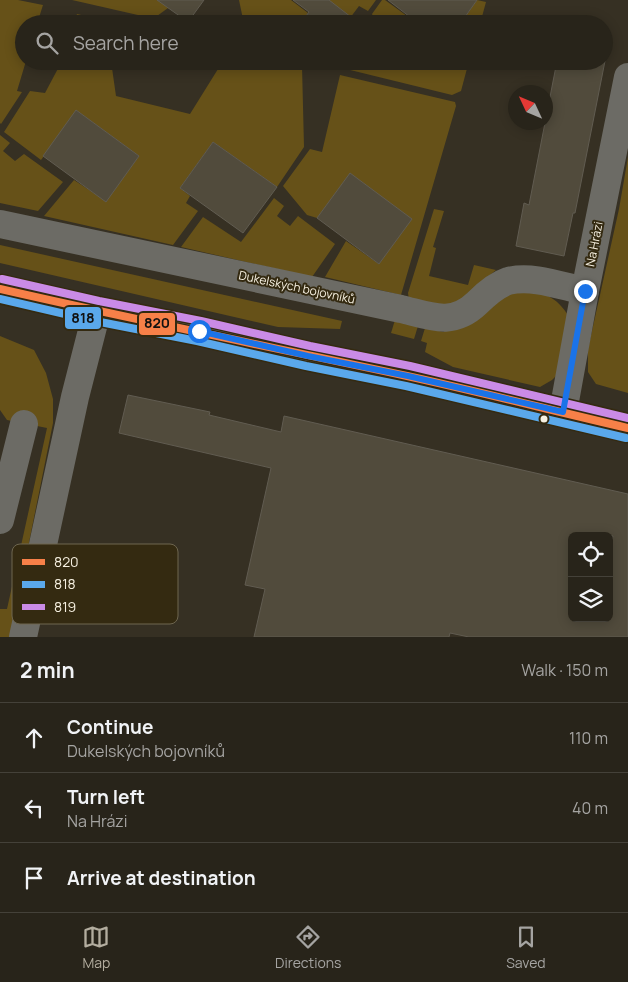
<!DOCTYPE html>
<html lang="en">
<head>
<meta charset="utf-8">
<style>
	body { margin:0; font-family:Manrope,sans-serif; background:#343027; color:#f1f3f6 }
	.controls { position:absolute; right:15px; bottom:15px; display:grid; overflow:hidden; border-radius:8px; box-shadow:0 2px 12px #0003 }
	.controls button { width:45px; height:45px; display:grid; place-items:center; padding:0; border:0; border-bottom:1px solid #444139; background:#28241a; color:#f1f3f6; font:25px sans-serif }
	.compass { position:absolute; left:508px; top:85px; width:45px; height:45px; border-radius:50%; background:#28241a; box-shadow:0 2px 12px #0003; rotate:314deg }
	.stop { position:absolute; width:15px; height:15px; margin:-11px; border:4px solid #1a73e8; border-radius:50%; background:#fff }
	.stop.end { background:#1a73e8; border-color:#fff; box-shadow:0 1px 5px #0008 }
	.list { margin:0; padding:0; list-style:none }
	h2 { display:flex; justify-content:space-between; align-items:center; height:65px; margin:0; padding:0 20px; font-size:21px }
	h2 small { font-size:16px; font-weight:400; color:#a5a4a2 }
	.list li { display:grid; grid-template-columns:32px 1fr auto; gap:15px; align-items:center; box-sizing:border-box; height:70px; padding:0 20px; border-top:1px solid #444139 }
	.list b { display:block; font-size:19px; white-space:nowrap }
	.list p { margin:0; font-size:16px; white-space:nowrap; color:#a5a4a2 }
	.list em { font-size:16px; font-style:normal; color:#a5a4a2 }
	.icon { flex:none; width:28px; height:28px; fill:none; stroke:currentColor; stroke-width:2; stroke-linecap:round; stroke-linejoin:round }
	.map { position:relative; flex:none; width:628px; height:637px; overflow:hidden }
	.search { position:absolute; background:#28241a; box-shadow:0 2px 12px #0003; left:15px; right:15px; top:15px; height:55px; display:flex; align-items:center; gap:12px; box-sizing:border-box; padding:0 18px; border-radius:28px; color:#a5a4a2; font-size:19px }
	.sheet { height:275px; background:#28241a }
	nav { display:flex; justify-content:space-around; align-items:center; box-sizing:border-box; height:70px; border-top:1px solid #444139; background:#28241a; font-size:14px; color:#a5a4a2 }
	nav a { display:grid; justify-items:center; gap:2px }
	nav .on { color:#b3ad9f }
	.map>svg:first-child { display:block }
</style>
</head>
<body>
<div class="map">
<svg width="628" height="637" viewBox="0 0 628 637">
	<rect width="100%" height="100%" fill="#363023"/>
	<g fill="#665118">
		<polygon points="0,0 18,0 43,5 37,24 24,24 24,61 26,61 17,91 22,92 1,124 0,123"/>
		<polygon points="72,0 159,0 168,8 157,16 151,18"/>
		<polygon points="239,0 291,0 308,13 300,24 244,24"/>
		<polygon points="326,0 376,0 368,11 359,6 350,18"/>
		<polygon points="382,0 385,0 418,24 370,24 373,16 372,14"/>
		<polygon points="477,0 486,2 480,24 460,24"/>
		<polygon points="77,14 119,24 73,24"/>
		<polygon points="62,61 111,61 116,96 190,114 223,61 282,61 302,66 304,147 277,187 213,142 180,188 190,196 186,203 198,211 173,245 44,216 74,180 106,201 139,156 77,111 41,160 4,132 30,91 45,93"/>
		<polygon points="344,61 469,61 461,91 452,95 342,68"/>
		<polygon points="340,75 455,102 456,106 401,295 325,277 346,241 379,264 350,175 317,218 307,215 283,186 310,149 322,152"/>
		<polygon points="0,135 10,143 3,151 15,161 24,154 63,182 38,211 0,203"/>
		<polygon points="628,157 628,393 596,384 588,372 588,349 619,209"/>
		<polygon points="274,198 284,206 277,216 290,226 298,216 335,244 312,277 181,247 203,217 241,242"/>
		<polygon points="434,209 444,211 433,247 436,248 429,276 468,285 474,265 496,270 455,304 437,306 409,300 408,293"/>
		<polygon points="0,245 342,321 340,329 278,327 0,263"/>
		<path d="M 521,286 C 547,295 558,296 572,322 L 560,372 L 552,380 L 540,387 L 453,367 L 425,352 L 427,343 L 421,341 L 425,328 L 444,332 L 446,326 Z"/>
		<polygon points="395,320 418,326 414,339 391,333"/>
		<polygon points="0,336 34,350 46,373 53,399 53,423 10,637 0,637 0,609 7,609 47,428 7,420 0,410"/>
	</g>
	<g fill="#514b3c" stroke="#615c51" fill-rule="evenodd">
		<polygon points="157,0 204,0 188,22"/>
		<polygon points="293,0 329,0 360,24 300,24 309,12"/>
		<polygon points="388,0 477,0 460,24 419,24"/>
		<polygon points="557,61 605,61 575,213 573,213 564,256 516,246 524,203 529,205"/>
		<polygon points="76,110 139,156 106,202 43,156"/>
		<polygon points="213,142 277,187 243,233 180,188"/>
		<polygon points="350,173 412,219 379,264 317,218"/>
		<path d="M 128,395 L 210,412 L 209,415 L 281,432 L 284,416 L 628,494 L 628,637 L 469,637 L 450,633 L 449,637 L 254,637 L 265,589 L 245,585 L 271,468 L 119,433 ZM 572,536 L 613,536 L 609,554 L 609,618 L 572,618 Z"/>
	</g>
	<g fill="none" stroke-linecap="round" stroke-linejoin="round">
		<g stroke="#6c6b65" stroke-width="28">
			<path d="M 0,224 L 401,309 C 430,316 452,327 477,303 C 485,295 496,285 508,281 C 533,275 561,286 585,291"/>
			<polyline points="563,412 585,291 628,77"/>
			<polyline points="0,520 24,424"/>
			<polyline points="23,637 75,397 97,311"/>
		</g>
		<polyline stroke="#6d6a61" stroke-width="28" points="0,289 97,311 199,331 308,356 408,376 628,428"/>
		<defs>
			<path id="bus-1" d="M 0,289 C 135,320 271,347 407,376 C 481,392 554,411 628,428"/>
			<polyline id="bus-2" points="0,299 95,321 197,341 306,366 406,386 626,438"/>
			<polyline id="bus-3" points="2,279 99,301 201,321 310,346 410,366 628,418"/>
		</defs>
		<use href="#bus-1" stroke="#342a11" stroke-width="11"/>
		<use href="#bus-2" stroke="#342a11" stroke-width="11"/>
		<use href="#bus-3" stroke="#342a11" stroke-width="11"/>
		<use href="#bus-1" stroke="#f78048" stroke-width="8"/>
		<use href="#bus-2" stroke="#5aa8eb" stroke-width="8"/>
		<use href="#bus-3" stroke="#ca8be6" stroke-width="8"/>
	</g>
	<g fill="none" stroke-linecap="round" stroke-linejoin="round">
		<polyline stroke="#1a73e8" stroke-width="6" points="199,331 308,356 408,376 563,412 585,291"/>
	</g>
	<circle fill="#f7f1e2" stroke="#342a11" stroke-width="2" cx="544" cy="419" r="4.5"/>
	<g text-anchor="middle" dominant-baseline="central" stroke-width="4" stroke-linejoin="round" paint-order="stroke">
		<g font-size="12" fill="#f7f1e2" stroke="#342a11">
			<text transform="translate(594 244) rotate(-79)">Na Hrázi</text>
			<text transform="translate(297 287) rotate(12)">Dukelských bojovníků</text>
		</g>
	</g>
	<rect x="12" y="544" width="166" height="80" rx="8" fill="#342a11" stroke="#6e6650" stroke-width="1"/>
	<rect x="22" y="559" width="23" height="6" fill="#f78048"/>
	<rect x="22" y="581" width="23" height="7" fill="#5aa8eb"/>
	<rect x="22" y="604" width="23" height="6" fill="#ca8be6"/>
	<g font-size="14" fill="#f7f1e2">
		<text x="54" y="567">820</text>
		<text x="54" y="589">818</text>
		<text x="54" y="612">819</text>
	</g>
	<g stroke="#342a11" stroke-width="2">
		<rect x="64" y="306" width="38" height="24" rx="5" fill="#5aa8eb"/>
		<rect x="138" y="312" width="38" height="24" rx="5" fill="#f78048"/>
	</g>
	<g font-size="14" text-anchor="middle" font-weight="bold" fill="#111">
		<text x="83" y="323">818</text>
		<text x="157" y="328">820</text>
	</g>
</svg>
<div class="controls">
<button><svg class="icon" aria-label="locate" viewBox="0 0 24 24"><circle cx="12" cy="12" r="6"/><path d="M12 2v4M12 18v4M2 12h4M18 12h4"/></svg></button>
<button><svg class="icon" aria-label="layers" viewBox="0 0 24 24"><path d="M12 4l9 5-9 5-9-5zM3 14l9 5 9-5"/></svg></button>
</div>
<svg class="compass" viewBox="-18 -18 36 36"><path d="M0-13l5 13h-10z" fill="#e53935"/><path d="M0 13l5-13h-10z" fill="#a5a4a2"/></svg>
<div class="stop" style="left:199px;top:331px"></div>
<div class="stop end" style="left:585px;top:291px"></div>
<div class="search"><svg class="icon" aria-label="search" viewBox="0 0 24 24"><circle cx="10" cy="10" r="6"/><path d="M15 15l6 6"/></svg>Search here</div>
</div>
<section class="sheet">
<h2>2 min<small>Walk · 150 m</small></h2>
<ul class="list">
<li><svg class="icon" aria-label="ahead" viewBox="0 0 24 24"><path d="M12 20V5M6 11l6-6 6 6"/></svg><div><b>Continue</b><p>Dukelských bojovníků</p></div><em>110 m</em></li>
<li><svg class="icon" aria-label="left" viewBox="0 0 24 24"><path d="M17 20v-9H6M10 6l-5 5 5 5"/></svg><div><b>Turn left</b><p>Na Hrázi</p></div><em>40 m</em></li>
<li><svg class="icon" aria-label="arrive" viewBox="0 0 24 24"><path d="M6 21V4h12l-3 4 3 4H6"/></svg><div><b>Arrive at destination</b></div></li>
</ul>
</section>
<nav>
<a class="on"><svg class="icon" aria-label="map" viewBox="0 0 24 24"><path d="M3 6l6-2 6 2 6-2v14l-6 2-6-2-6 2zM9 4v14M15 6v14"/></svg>Map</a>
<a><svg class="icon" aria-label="directions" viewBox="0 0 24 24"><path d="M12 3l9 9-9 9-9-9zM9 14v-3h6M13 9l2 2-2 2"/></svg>Directions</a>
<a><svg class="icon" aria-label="saved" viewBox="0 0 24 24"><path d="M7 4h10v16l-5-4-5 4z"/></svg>Saved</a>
</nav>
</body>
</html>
